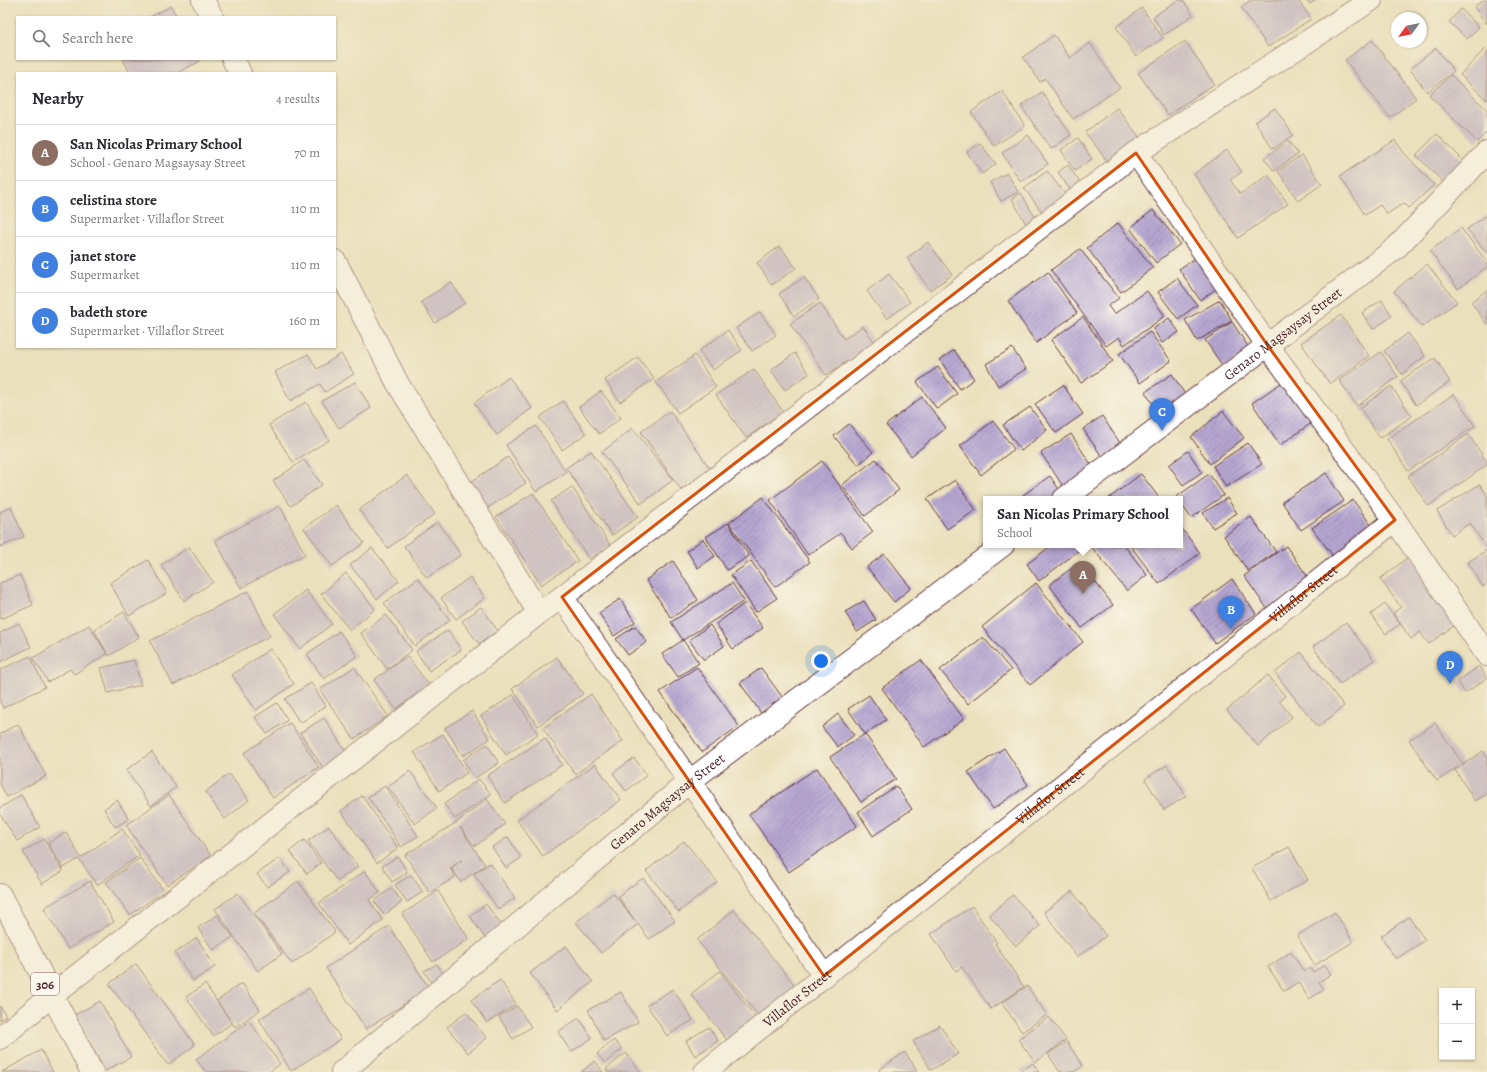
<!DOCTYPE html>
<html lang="en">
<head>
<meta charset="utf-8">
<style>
	body { margin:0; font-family:Alegreya,serif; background:#f2f2f3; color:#2b2b33 }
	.controls { position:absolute; right:12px; bottom:12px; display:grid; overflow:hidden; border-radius:0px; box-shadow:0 1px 3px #0004 }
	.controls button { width:36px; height:36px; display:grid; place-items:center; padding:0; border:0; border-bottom:1px solid #e1e1e2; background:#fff; color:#2b2b33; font:20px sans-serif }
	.compass { position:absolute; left:1391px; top:12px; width:36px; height:36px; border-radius:50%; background:#fff; box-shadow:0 1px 3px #0004; rotate:237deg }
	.you { position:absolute; left:821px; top:661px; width:14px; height:14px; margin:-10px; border:3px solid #fff; border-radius:50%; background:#1a73e8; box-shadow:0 0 0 6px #1a73e833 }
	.badge { display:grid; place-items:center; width:26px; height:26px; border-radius:50%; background:#0f766e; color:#fff; font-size:13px; font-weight:700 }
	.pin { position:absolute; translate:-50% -33px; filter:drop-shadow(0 1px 2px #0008) }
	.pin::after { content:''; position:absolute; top:21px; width:14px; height:12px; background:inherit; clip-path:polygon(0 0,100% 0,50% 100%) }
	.popup { position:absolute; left:983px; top:496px; width:200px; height:52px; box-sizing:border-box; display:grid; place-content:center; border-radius:0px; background:#fff; filter:drop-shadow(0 1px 3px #0005); font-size:13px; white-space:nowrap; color:#7c7c81 }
	.popup b { font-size:15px; color:#2b2b33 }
	.popup::after { content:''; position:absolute; left:50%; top:100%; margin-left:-8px; border:8px solid transparent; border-top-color:#fff }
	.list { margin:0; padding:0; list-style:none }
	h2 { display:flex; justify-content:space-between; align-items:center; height:52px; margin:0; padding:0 16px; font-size:17px }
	h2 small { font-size:13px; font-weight:400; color:#7c7c81 }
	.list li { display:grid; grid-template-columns:26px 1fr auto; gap:12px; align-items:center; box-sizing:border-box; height:56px; padding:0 16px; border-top:1px solid #e1e1e2 }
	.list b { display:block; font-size:15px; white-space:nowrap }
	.list p { margin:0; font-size:13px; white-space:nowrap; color:#7c7c81 }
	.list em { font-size:13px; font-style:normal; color:#7c7c81 }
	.icon { flex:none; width:22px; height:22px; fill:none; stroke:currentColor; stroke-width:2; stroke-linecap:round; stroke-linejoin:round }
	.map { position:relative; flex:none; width:1487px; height:1072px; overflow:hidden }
	.search { position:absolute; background:#fff; box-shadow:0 1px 3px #0004; left:16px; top:16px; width:320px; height:44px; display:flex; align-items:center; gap:10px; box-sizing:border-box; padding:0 14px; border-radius:0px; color:#7c7c81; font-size:15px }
	.panel { position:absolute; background:#fff; box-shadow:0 1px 3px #0004; left:16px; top:72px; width:320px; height:276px; border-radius:0px }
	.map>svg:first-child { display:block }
</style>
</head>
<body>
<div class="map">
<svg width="1487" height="1072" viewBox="0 0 1487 1072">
	<defs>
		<pattern id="building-hatch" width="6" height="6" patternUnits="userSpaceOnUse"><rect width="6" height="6" fill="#b5a6d1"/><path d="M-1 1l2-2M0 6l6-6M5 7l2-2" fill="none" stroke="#9587aa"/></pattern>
	</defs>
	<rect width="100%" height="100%" fill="#fbf7ec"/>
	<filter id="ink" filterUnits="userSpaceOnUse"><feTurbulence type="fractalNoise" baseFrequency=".025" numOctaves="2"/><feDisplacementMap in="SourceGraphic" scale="8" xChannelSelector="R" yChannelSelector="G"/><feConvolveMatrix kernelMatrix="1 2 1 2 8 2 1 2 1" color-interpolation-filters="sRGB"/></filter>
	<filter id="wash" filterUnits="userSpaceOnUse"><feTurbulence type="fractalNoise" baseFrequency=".012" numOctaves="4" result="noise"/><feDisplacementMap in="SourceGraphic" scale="16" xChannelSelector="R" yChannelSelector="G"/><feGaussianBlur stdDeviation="0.9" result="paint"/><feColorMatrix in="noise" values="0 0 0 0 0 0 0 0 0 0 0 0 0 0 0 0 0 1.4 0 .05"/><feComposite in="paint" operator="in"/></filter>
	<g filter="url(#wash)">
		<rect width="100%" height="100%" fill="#ebe0bc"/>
		<g id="blocks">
			<g fill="url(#building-hatch)">
				<polygon points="1178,0 1183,0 1193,15 1164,35 1153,17"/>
				<polygon points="1251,0 1298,0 1311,19 1268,47 1241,7"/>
				<polygon points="1307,0 1316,0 1310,4"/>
				<polygon points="1484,0 1487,0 1487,24 1474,7"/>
				<polygon points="171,6 177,17 150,17"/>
				<polygon points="1142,8 1163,38 1136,57 1116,27"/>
				<polygon points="1461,9 1479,27 1467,39 1449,22"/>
				<polygon points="1054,35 1070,58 1090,43 1120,88 1073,119 1045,78 1040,82 1023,57"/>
				<polygon points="1372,40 1416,98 1390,118 1345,60"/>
				<polygon points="1185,41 1214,84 1168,115 1138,73"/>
				<polygon points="1436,48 1454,71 1427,92 1410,69"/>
				<polygon points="1485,49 1487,51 1487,100 1460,75"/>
				<polygon points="123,59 199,59 200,61 177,73 130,73"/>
				<polygon points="1451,75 1487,110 1487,132 1477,142 1429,95"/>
				<polygon points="1002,91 1025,126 994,146 971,112"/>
				<polygon points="1042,92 1071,135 1051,149 1021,106"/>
				<polygon points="1117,108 1140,138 1108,162 1085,132"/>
				<polygon points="1275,108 1293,135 1273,149 1255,122"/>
				<polygon points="1437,134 1469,166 1448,187 1416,155"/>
				<polygon points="1028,135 1048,164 1021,182 1002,153"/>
				<polygon points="1078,138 1092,159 1075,171 1061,150"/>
				<polygon points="1395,140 1404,153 1434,185 1409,208 1404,203 1387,214 1380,205 1365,215 1340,176"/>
				<polygon points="1288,141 1298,154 1274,171 1264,158"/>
				<polygon points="980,143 996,164 982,174 967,152"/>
				<polygon points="1227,150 1242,172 1230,180 1240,194 1268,175 1288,204 1238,238 1194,174"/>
				<polygon points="1302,155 1322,184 1298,201 1278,171"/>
				<polygon points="1068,165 1081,184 1071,191 1058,172"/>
				<polygon points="1047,171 1065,194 1042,212 1024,188"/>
				<polygon points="1007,173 1018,192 1001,201 990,182"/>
				<polygon points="1021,193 1036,219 1026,224 1012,199"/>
				<polygon points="1153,210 1180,244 1156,263 1130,228"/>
				<polygon points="1487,215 1487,253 1467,229"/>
				<polygon points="1118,223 1153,268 1121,292 1087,248"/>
				<polygon points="1461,228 1487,262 1487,267 1458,289 1430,251"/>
				<polygon points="928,242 952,275 930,290 907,258"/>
				<polygon points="780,246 796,268 772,285 757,263"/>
				<polygon points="1080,249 1119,298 1108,306 1114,314 1147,291 1165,316 1124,345 1119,337 1106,346 1051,270"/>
				<polygon points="1201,254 1222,285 1200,300 1179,269"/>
				<polygon points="1427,264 1457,302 1422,327 1394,291"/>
				<polygon points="1048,272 1077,313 1036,343 1008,301"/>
				<polygon points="889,274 910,302 887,319 867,291"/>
				<polygon points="804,277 819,299 794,316 779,294"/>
				<polygon points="1177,278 1197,305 1178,319 1158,292"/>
				<polygon points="451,282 465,303 435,323 421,302"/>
				<polygon points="1487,290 1487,325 1471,302"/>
				<polygon points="1220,300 1232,321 1197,341 1185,320"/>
				<polygon points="1382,300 1392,316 1373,329 1362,313"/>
				<polygon points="820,303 844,339 863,326 875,343 826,375 790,324"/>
				<polygon points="760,312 776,335 752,351 736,328"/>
				<polygon points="1341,315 1369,356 1330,384 1301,343"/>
				<polygon points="1083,317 1113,361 1081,383 1051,340"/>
				<polygon points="1169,318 1179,332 1162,343 1153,329"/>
				<polygon points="1232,322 1251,351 1224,368 1205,340"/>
				<polygon points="728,330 742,350 713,370 699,351"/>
				<polygon points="1150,332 1171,361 1140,383 1119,354"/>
				<polygon points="1408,333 1425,356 1402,374 1384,351"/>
				<polygon points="1012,348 1026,369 998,386 986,364"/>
				<polygon points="954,350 974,379 960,389 940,360"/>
				<polygon points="1381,352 1398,377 1357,406 1339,380"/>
				<polygon points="795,353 809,374 785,390 771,370"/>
				<polygon points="308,354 317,369 341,354 354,374 325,392 320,384 290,401 275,372"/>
				<polygon points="695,355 716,387 678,413 656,382"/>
				<polygon points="638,357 654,379 620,402 605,380"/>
				<polygon points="1435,358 1450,382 1416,405 1400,381"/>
				<polygon points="938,367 957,394 937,409 917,382"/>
				<polygon points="754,369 783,412 746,438 716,395"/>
				<polygon points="1172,374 1188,399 1162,417 1145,392"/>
				<polygon points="509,377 532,408 497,435 474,403"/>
				<polygon points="1284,381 1313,422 1280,445 1252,403"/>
				<polygon points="355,382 371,408 339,428 322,401"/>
				<polygon points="1063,385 1083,414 1056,433 1035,404"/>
				<polygon points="1391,386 1412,416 1380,438 1360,408"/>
				<polygon points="601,391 621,418 599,434 579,407"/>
				<polygon points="1454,394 1475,426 1408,471 1387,439"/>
				<polygon points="922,397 946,428 911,456 886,425"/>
				<polygon points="563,401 586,434 562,450 540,417"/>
				<polygon points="306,402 329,440 293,462 269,425"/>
				<polygon points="1030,407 1047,430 1021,451 1003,425"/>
				<polygon points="670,411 711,470 681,490 641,432"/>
				<polygon points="1223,411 1244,438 1210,464 1191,437"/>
				<polygon points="1102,416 1122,446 1103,458 1083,429"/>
				<polygon points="993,421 1014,449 981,475 960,446"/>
				<polygon points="849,424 873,452 858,465 834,436"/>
				<polygon points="536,426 566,472 536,492 506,445"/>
				<polygon points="633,428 673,480 641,504 602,452"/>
				<polygon points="1071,434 1096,472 1067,492 1041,453"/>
				<polygon points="1468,434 1487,462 1487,465 1428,506 1408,476"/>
				<polygon points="1248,443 1262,464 1226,487 1213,466"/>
				<polygon points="591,451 638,517 612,535 566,468"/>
				<polygon points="1188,451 1202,472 1183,485 1169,465"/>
				<polygon points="508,457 526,483 486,509 469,483"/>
				<polygon points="876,459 899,490 865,516 842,485"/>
				<polygon points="304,460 322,485 291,506 273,481"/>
				<polygon points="822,461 873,532 852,548 841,533 808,555 770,500"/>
				<polygon points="1326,473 1344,501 1301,530 1282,502"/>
				<polygon points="1141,474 1160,499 1108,499"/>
				<polygon points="1209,474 1224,495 1191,518 1180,502 1180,499 1178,499 1176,497"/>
				<polygon points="407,475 435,514 388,548 359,510"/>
				<polygon points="1050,476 1063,495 1058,499 1025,499 1023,495"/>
				<polygon points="955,480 976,510 947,529 927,499"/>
				<polygon points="1480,484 1487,495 1487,549 1470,523 1452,535 1437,511"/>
				<polygon points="572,487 611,546 589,559 551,501"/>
				<polygon points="533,493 578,561 541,585 496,517"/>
				<polygon points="763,497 810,562 775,587 729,523"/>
				<polygon points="1227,498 1237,513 1213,528 1203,513"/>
				<polygon points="1353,500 1376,532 1336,560 1312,528"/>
				<polygon points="336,505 364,543 332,566 304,528"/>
				<polygon points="280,506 305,554 241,588 215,540"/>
				<polygon points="11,507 24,537 0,547 0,512"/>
				<polygon points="1251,517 1276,552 1248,571 1224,536"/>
				<polygon points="438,522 461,555 427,578 404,546"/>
				<polygon points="728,523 749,556 727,570 706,537"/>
				<polygon points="1180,526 1200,553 1159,584 1130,545 1180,545"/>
				<polygon points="703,539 715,556 698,568 687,551"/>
				<polygon points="1052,545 1085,546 1039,581 1027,564"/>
				<polygon points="1090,545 1124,545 1147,575 1127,591"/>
				<polygon points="1286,546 1310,580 1268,610 1244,576"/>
				<polygon points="189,547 213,582 184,601 161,565"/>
				<polygon points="372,548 399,581 377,599 350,565"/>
				<polygon points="1487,550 1487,584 1483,587 1468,562"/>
				<polygon points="884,554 911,588 894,602 867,567"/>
				<polygon points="1411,555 1460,621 1429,644 1420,632 1411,639 1393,613 1401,607 1380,579"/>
				<polygon points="148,560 167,593 129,616 110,583"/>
				<polygon points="673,561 698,600 671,618 646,580"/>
				<polygon points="751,561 777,598 756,612 731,575"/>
				<polygon points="1080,562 1113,605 1082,628 1049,585"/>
				<polygon points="346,573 375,609 350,630 321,594"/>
				<polygon points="20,575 33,605 0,619 0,583"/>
				<polygon points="470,577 485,598 456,619 441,598"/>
				<polygon points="418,578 450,620 415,646 384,603"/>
				<polygon points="1232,579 1256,614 1215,643 1191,609"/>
				<polygon points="732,583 744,601 683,640 671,622"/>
				<polygon points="1036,583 1083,642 1030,685 982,627"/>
				<polygon points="306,590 332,624 300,649 274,614"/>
				<polygon points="248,591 270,636 173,685 150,641"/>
				<polygon points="620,599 635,622 614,636 599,613"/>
				<polygon points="864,601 876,620 857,632 845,612"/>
				<polygon points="745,603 763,628 733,649 716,624"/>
				<polygon points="1385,604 1400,624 1386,634 1371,614"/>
				<polygon points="481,607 498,631 479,644 462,621"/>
				<polygon points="124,612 139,637 109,656 94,630"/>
				<polygon points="386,615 412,650 387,669 361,633"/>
				<polygon points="1346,622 1374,660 1340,684 1313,647"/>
				<polygon points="19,623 31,647 0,662 0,633"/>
				<polygon points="89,625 107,654 74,674 70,669 48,682 33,658"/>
				<polygon points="710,625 724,646 704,660 689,640"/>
				<polygon points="635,626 647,642 628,655 616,639"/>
				<polygon points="448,630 461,650 429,671 416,651"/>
				<polygon points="339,631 357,656 324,679 307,654"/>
				<polygon points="983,637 1011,670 968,704 940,670"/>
				<polygon points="683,640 699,663 678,677 662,654"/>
				<polygon points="270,649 294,684 256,710 232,675"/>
				<polygon points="1301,652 1344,706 1318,727 1275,673"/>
				<polygon points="30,656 45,687 3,708 0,702 0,670"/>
				<polygon points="407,656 429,685 396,709 374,680"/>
				<polygon points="557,657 583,694 538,726 512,689"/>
				<polygon points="134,660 141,685 108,693 101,668"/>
				<polygon points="921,660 964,719 924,747 882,688"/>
				<polygon points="1479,666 1487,678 1465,693 1457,682"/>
				<polygon points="354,667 388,716 354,739 320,690"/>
				<polygon points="697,667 739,726 702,752 660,692"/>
				<polygon points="761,668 783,698 761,713 740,683"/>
				<polygon points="1268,675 1285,696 1279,701 1292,717 1258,746 1227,710"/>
				<polygon points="311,683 326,706 300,723 285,699"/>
				<polygon points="591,694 623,741 575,774 543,728"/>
				<polygon points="513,695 538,734 506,755 481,716"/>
				<polygon points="869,695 886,720 865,734 848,709"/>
				<polygon points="277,703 288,720 267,734 255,717"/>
				<polygon points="472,711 490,739 463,756 445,728"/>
				<polygon points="838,714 854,735 838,747 822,727"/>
				<polygon points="324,718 348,755 325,771 300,733"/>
				<polygon points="290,723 319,767 273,798 244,753"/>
				<polygon points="1435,723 1463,764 1437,781 1409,740"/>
				<polygon points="18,724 46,776 7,797 0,784 0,734"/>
				<polygon points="443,734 467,773 439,791 414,752"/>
				<polygon points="865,734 896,779 861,802 830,757"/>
				<polygon points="545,738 562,765 505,803 487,776"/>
				<polygon points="487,744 499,763 475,778 463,760"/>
				<polygon points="1004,748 1028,785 993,809 968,772"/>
				<polygon points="1483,751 1487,757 1487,794 1475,801 1455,770"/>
				<polygon points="152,752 176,787 151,806 126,770"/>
				<polygon points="634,758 647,775 626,791 613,773"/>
				<polygon points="595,764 621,800 543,856 517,820"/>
				<polygon points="1167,765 1186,796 1164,810 1145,779"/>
				<polygon points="817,768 857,826 789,872 749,814"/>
				<polygon points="410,771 437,808 415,824 388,787"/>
				<polygon points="229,774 249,800 225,819 205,792"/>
				<polygon points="479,779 491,794 455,819 444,804"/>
				<polygon points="385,786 418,836 401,847 368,797"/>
				<polygon points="896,786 912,809 873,836 858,812"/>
				<polygon points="21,795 40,827 17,841 0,814 0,808"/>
				<polygon points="169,795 211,856 167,885 126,825"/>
				<polygon points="362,796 398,848 377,863 341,811"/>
				<polygon points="487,799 505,824 475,846 460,827 485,865 461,882 451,868 462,860 450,868 455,877 430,893 405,855 457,822"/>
				<polygon points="117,800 129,819 115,827 104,809"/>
				<polygon points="329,826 358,867 337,881 308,841"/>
				<polygon points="122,829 140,855 97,885 79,859 63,868 48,843 66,832 81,858"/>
				<polygon points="508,837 521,858 506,868 492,847"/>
				<polygon points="44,839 63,871 42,884 23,852"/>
				<polygon points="304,840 321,863 307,874 290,851"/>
				<polygon points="684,841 717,882 679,912 646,871"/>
				<polygon points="1289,847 1308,880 1271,901 1252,868"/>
				<polygon points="398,857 407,872 392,882 382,866"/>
				<polygon points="140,858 164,891 130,915 106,882"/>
				<polygon points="280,858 290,872 267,887 257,874"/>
				<polygon points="490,863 515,898 498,909 474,874"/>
				<polygon points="365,871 380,893 369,900 383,920 348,945 319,903"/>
				<polygon points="411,875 423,892 407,902 395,885"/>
				<polygon points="643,878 675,921 649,939 638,924 601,953 576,922 613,893 636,922 618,896"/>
				<polygon points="90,881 114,922 68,949 44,908"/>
				<polygon points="298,881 335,932 292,964 254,913"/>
				<polygon points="392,888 402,902 384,915 374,901"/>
				<polygon points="438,891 469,939 433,962 402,914"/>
				<polygon points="1072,891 1106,936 1077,957 1044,912"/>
				<polygon points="238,893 282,954 258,971 215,909"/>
				<polygon points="1013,895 1040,926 1016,946 989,915"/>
				<polygon points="486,904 502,926 485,938 470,916"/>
				<polygon points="972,906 997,943 995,944 1024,987 991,1009 962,967 956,971 931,934"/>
				<polygon points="734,910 800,992 763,1021 697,940"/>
				<polygon points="1335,912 1353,942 1315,965 1297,936"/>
				<polygon points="217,915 233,937 213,950 198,928"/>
				<polygon points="1409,917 1425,940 1396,959 1381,936"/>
				<polygon points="389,926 429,988 366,1029 326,968"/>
				<polygon points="197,938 215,967 193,981 175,953"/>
				<polygon points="566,946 593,982 557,1010 530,973"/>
				<polygon points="1291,952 1304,972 1310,968 1313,972 1325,965 1331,974 1319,982 1324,990 1309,999 1298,982 1284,991 1268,967"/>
				<polygon points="136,964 195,1045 168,1065 109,984"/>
				<polygon points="437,964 447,980 435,988 424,971"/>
				<polygon points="720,971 759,1022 730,1044 691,994"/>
				<polygon points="500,980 516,1004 487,1023 471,1000"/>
				<polygon points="242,983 260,1010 235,1027 217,1001"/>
				<polygon points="205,984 232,1023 213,1036 186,997"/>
				<polygon points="1027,986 1047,1015 1022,1032 1002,1003"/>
				<polygon points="309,988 341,1039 291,1071 259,1019"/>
				<polygon points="673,989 693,1020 667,1036 647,1005"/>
				<polygon points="621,992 638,1022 604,1041 588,1010"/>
				<polygon points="100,1001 131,1057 105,1071 75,1015"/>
				<polygon points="0,1006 6,1016 0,1020"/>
				<polygon points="517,1006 531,1027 513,1039 499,1017"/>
				<polygon points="466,1012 487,1038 468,1053 447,1027"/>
				<polygon points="1049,1017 1066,1040 1035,1062 1018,1039"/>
				<polygon points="579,1018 592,1038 571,1052 558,1032"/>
				<polygon points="249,1021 280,1064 269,1072 206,1072 196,1059"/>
				<polygon points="940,1025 958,1054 931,1070 913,1041"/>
				<polygon points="709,1027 718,1041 695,1056 686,1041"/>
				<polygon points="614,1040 622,1049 605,1063 597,1054"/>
				<polygon points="1067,1042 1083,1066 1074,1072 1060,1072 1048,1054"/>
				<polygon points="41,1050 53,1072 2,1072"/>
				<polygon points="905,1052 918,1072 880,1072 879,1070"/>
				<polygon points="626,1053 641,1072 608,1072 606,1069"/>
				<polygon points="595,1061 603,1072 581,1072"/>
				<polygon points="1033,1063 1039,1072 1019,1072"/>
			</g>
		</g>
	</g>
	<g filter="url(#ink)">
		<use href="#blocks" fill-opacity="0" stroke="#623c41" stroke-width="1"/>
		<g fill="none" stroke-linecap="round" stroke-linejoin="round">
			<defs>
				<g id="street">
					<polyline points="203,0 212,17"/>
					<polyline points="233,59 240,73"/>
					<polyline points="1136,153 1268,346 1395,520 1487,655"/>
					<polyline points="335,261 398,384 539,613"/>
					<polyline points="562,597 824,976"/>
					<polyline points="0,1038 51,996 539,613 562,597 1136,153 1371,0"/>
					<path id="s1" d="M 705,1072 L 824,976 L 1395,520"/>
				</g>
				<g id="secondary">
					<path id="s2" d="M 1064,499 L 1396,248 L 1487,152"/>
					<path id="s3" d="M 342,1072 L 690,781 L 1003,545"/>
				</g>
				<polyline id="primary" points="0,895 92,1072"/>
			</defs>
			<use href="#street" stroke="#623c41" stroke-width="24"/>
			<use href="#secondary" stroke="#623c41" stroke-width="24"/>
			<use href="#primary" stroke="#623c41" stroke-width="24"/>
			<use href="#street" stroke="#fff" stroke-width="22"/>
			<use href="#secondary" stroke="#fff" stroke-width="22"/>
			<use href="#primary" stroke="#fff" stroke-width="22"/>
		</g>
	</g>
	<path d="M0 0H1487V1072H0ZM 1136,153 L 1268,346 L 1395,520 L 824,976 L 562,597 Z" fill="#ebe0bc" fill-opacity=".55" fill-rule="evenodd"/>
	<path fill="none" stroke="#d8530f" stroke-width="3" stroke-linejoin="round" d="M 1136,153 L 1268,346 L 1395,520 L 824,976 L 562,597 Z"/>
	<g text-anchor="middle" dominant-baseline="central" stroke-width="4" stroke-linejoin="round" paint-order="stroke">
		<rect fill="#fbf7ec" stroke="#7f6065" stroke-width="1" x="31" y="973" width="28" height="22" rx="3"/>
		<g font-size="13" font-weight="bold" fill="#4a1f2b">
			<text x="45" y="984">306</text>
		</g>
		<g font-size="14" fill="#4a1f2b" stroke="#fbf7ec">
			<text stroke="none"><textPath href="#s2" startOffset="274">Genaro Magsaysay Street</textPath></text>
			<text stroke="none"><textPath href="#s1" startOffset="766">Villaflor Street</textPath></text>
			<text stroke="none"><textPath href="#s1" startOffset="442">Villaflor Street</textPath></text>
			<text stroke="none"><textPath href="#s3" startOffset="423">Genaro Magsaysay Street</textPath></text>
			<text stroke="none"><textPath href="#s1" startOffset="118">Villaflor Street</textPath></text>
		</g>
	</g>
</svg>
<div class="controls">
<button>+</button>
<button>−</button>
</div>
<svg class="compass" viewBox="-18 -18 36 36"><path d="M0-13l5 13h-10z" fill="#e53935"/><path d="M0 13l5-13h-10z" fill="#7c7c81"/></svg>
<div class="you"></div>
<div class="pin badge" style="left:1083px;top:594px;background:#8d6e63">A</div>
<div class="popup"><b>San Nicolas Primary School</b>School</div>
<div class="pin badge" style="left:1231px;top:629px;background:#3f7fe0">B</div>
<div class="pin badge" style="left:1162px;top:431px;background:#3f7fe0">C</div>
<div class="pin badge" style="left:1450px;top:684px;background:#3f7fe0">D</div>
<div class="search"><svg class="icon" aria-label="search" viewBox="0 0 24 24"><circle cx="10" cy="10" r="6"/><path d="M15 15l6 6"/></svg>Search here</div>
<section class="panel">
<h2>Nearby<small>4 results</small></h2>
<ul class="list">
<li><span class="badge" style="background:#8d6e63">A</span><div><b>San Nicolas Primary School</b><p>School · Genaro Magsaysay Street</p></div><em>70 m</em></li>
<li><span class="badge" style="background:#3f7fe0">B</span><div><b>celistina store</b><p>Supermarket · Villaflor Street</p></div><em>110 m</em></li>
<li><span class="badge" style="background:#3f7fe0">C</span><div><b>janet store</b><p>Supermarket</p></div><em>110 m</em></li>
<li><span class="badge" style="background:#3f7fe0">D</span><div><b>badeth store</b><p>Supermarket · Villaflor Street</p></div><em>160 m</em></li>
</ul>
</section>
</div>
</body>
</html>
